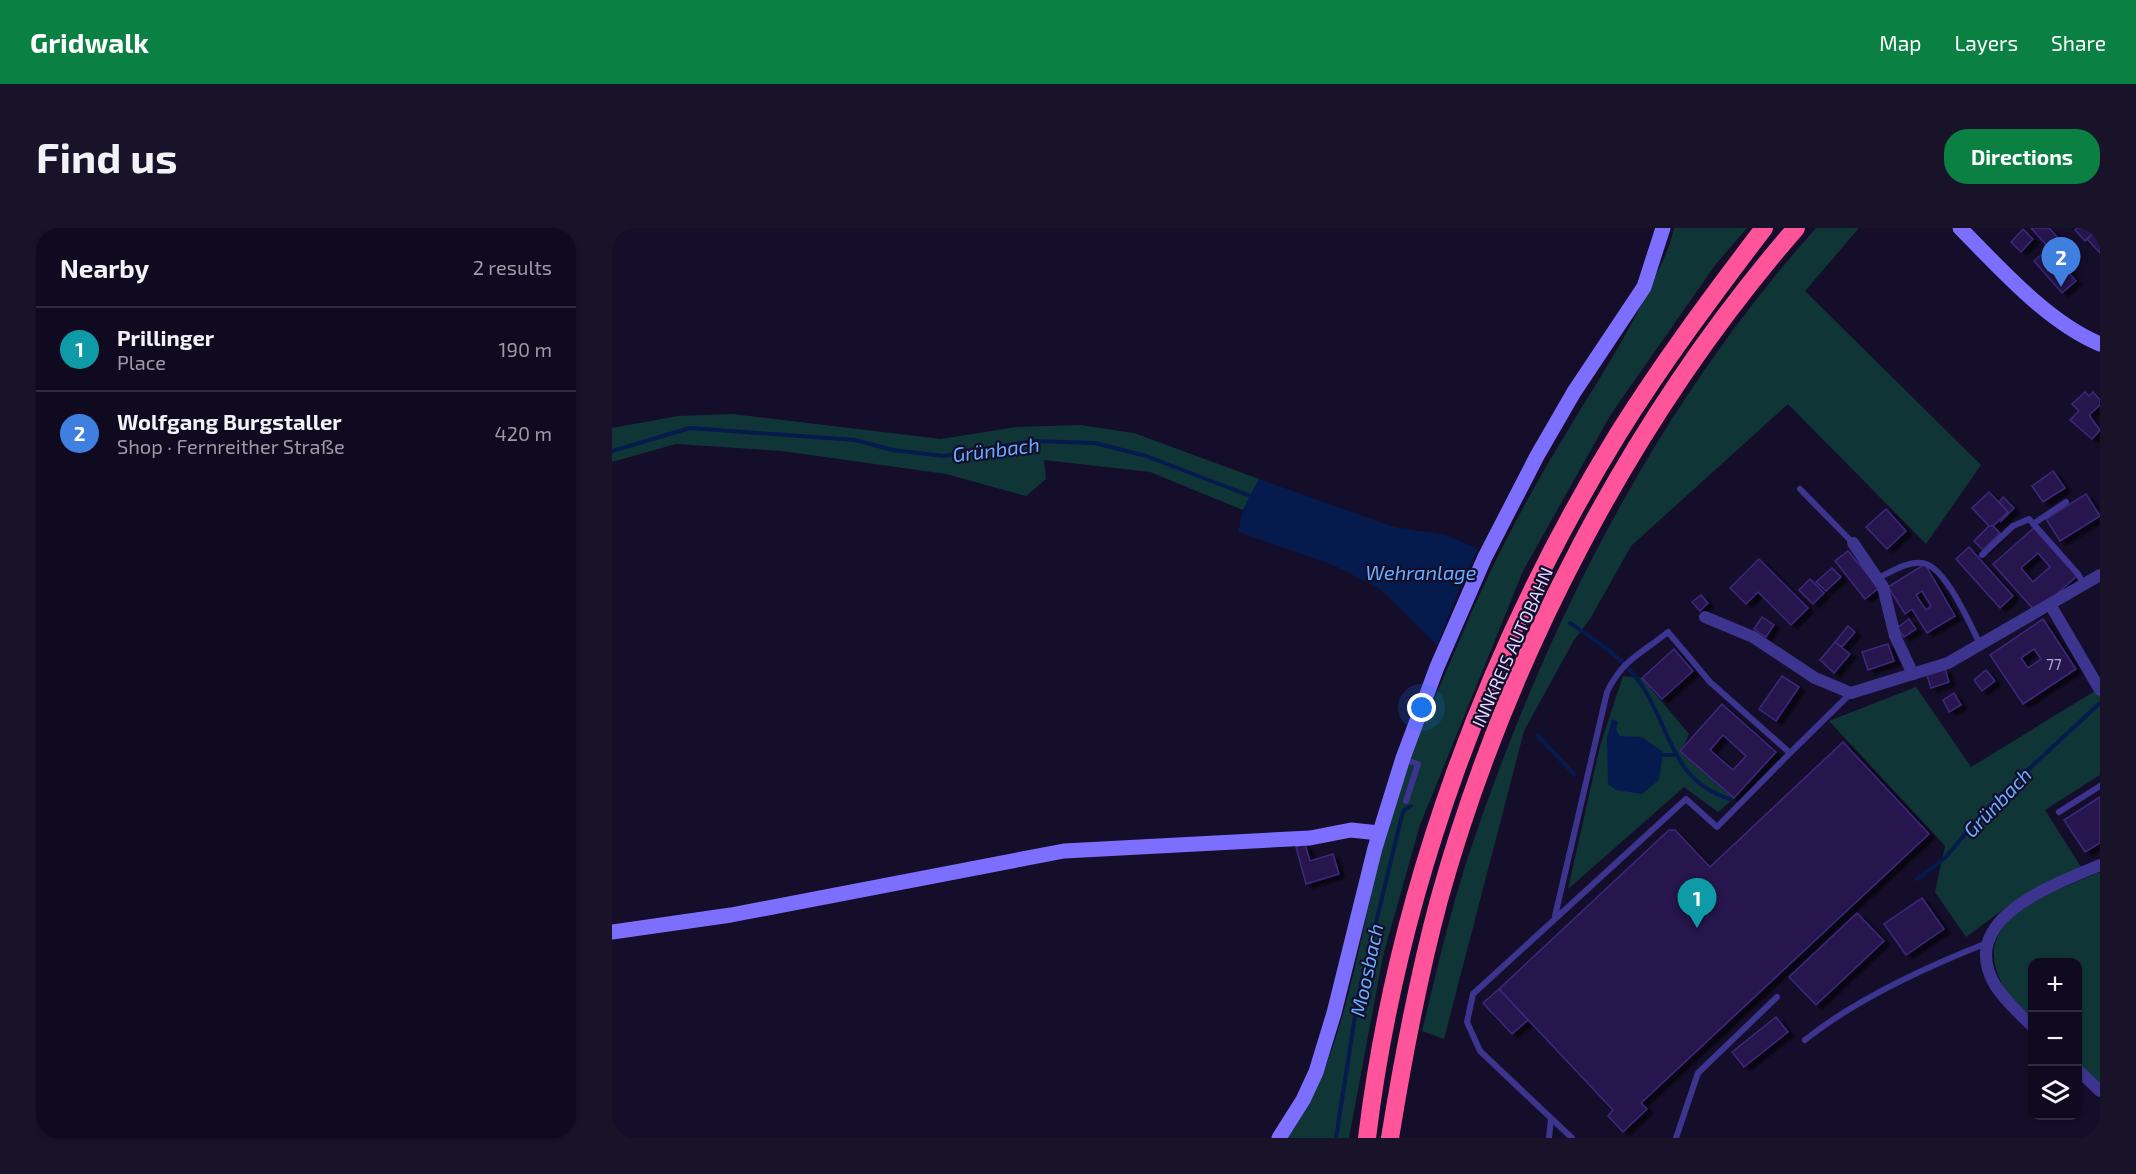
<!DOCTYPE html>
<html lang="en">
<head>
<meta charset="utf-8">
<style>
	body { margin:0; font-family:"Exo 2",sans-serif; background:#191329; color:#f1f3f6 }
	.controls { position:absolute; right:18px; bottom:18px; display:grid; overflow:hidden; border-radius:12px; box-shadow:0 2px 4px #0004 }
	.controls button { width:54px; height:54px; display:grid; place-items:center; padding:0; border:0; border-bottom:2px solid #302b3e; background:#100a20; color:#f1f3f6; font:30px sans-serif }
	.you { position:absolute; left:810px; top:480px; width:21px; height:21px; margin:-15px; border:4px solid #fff; border-radius:50%; background:#1a73e8; box-shadow:0 0 0 9px #1a73e833 }
	.badge { display:grid; place-items:center; width:39px; height:39px; border-radius:50%; background:#0b8043; color:#fff; font-size:20px; font-weight:700 }
	.pin { position:absolute; translate:-50% -50px; filter:drop-shadow(0 2px 3px #0008) }
	.pin::after { content:''; position:absolute; top:32px; width:21px; height:18px; background:inherit; clip-path:polygon(0 0,100% 0,50% 100%) }
	.list { margin:0; padding:0; list-style:none }
	h2 { display:flex; justify-content:space-between; align-items:center; height:78px; margin:0; padding:0 24px; font-size:26px }
	h2 small { font-size:20px; font-weight:400; color:#9c9aa5 }
	.list li { display:grid; grid-template-columns:39px 1fr auto; gap:18px; align-items:center; box-sizing:border-box; height:84px; padding:0 24px; border-top:2px solid #302b3e }
	.list b { display:block; font-size:22px; white-space:nowrap }
	.list p { margin:0; font-size:20px; white-space:nowrap; color:#9c9aa5 }
	.list em { font-size:20px; font-style:normal; color:#9c9aa5 }
	.icon { flex:none; width:33px; height:33px; fill:none; stroke:currentColor; stroke-width:2; stroke-linecap:round; stroke-linejoin:round }
	.map { position:relative; flex:none; width:1488px; height:910px; overflow:hidden; border-radius:24px }
	header { display:flex; align-items:center; gap:36px; box-sizing:border-box; height:84px; padding:0 30px; background:#0b8043; color:#fff }
	header strong { font-size:28px }
	nav { display:flex; gap:33px; margin-inline-start:auto; font-size:21px }
	.intro { display:flex; align-items:center; justify-content:space-between; box-sizing:border-box; height:144px; padding:0 36px }
	h1 { margin:0; font-size:42px }
	.button { padding:15px 27px; border-radius:24px; background:#0b8043; color:#fff; font-size:21px; font-weight:700 }
	main { display:flex; gap:36px; padding:0 36px }
	aside { flex:1; background:#100a20; border-radius:24px; box-shadow:0 2px 4px #0004 }
	.map>svg:first-child { display:block }
</style>
</head>
<body>
<header>
<strong>Gridwalk</strong>
<nav><a>Map</a><a>Layers</a><a>Share</a></nav>
</header>
<div class="intro"><h1>Find us</h1><a class="button">Directions</a></div>
<main>
<aside>
<h2>Nearby<small>2 results</small></h2>
<ul class="list">
<li><span class="badge" style="background:#0f9aa8">1</span><div><b>Prillinger</b><p>Place</p></div><em>190 m</em></li>
<li><span class="badge" style="background:#3f7fe0">2</span><div><b>Wolfgang Burgstaller</b><p>Shop · Fernreither Straße</p></div><em>420 m</em></li>
</ul>
</aside>
<div class="map">
<svg width="1488" height="910" viewBox="0 0 1488 910">
	<defs>
		<filter id="shadow"><feDropShadow dx="6" dy="4" stdDeviation="1.5" flood-color="#0009"/></filter>
	</defs>
	<rect width="100%" height="100%" fill="#150e2b"/>
	<g fill="#103536">
		<path d="M 1062,0 L 1135,0 L 1104,36 L 999,186 L 911,343 L 808,597 L 771,728 L 737,910 L 675,910 C 738,827 748,688 779,588 C 796,530 822,472 846,416 C 876,344 912,274 953,207 C 983,157 1015,109 1040,55 C 1049,37 1058,20 1062,0 Z"/>
		<path d="M 1204,0 L 1247,0 L 1193,63 L 1369,237 L 1314,316 L 1176,176 L 1019,318 L 978,391 L 962,412 L 912,503 L 832,811 L 810,803 C 824,746 837,688 855,632 C 931,403 1042,181 1204,0 Z"/>
		<polygon points="120,186 329,211 404,199 468,197 522,205 647,251 631,282 538,244 432,232 434,251 414,268 334,246 170,223 64,216 0,234 0,200 66,188"/>
		<polygon points="1011,448 1030,450 1077,506 1069,523 1122,570 1106,584 1072,559 956,661 988,518"/>
		<polygon points="1304,459 1359,539 1483,463 1488,468 1488,547 1433,582 1469,639 1396,678 1354,709 1323,664 1333,618 1217,493"/>
		<path d="M 1488,644 L 1488,857 L 1466,836 L 1466,734 L 1420,734 L 1420,792 C 1413,785 1404,778 1397,769 C 1392,764 1390,756 1387,749 C 1360,687 1446,663 1488,644 Z"/>
	</g>
	<g fill="#051a4d">
		<polygon points="647,251 782,299 834,307 866,321 852,349 825,417 768,361 721,337 626,304 631,282"/>
		<polygon points="1000,491 1006,494 1004,502 1008,508 1030,509 1051,524 1047,552 1030,566 1004,562 996,556 995,510"/>
	</g>
	<g fill="none" stroke-linecap="round" stroke-linejoin="round">
		<g stroke="#051a4d" stroke-width="4">
			<polyline points="0,223 78,200 243,212 281,222 332,228 421,213 483,215 534,228 641,269"/>
			<path d="M 958,395 C 985,413 1013,431 1031,459 C 1059,503 1061,554 1118,571"/>
			<polyline points="925,507 962,546"/>
			<polyline points="1051,527 1063,527"/>
			<polyline points="1305,651 1333,630 1376,579 1488,475"/>
			<polyline points="724,910 746,769 789,591 792,582 799,578"/>
		</g>
	</g>
	<g fill="#26184e" stroke="#3e277d" stroke-width="1.5" fill-rule="evenodd" filter="url(#shadow)">
		<polygon points="1419,0 1437,0 1448,12 1438,21"/>
		<polygon points="1465,0 1487,0 1473,13 1463,2"/>
		<polygon points="1487,0 1488,0 1488,25 1475,11"/>
		<polygon points="1411,1 1421,11 1409,24 1399,14"/>
		<polygon points="1436,21 1464,53 1450,65 1422,33"/>
		<polygon points="1473,164 1477,168 1481,164 1488,172 1488,177 1477,187 1488,202 1480,211 1458,192 1467,183 1460,176"/>
		<polygon points="1441,243 1453,260 1431,274 1420,258"/>
		<polygon points="1377,264 1396,284 1379,300 1360,280"/>
		<polygon points="1474,266 1488,288 1448,313 1434,291"/>
		<polygon points="1391,269 1402,280 1388,294 1396,284 1387,274"/>
		<polygon points="1274,281 1294,303 1275,321 1254,299"/>
		<polygon points="1377,298 1381,298 1388,305 1371,322 1362,313"/>
		<path d="M 1422,300 L 1465,348 L 1424,384 L 1381,336 ZM 1426,325 L 1438,339 L 1421,354 L 1409,340 Z"/>
		<polygon points="1357,319 1401,368 1388,380 1344,331"/>
		<polygon points="1236,323 1267,360 1253,371 1223,333"/>
		<polygon points="1147,331 1196,380 1179,397 1146,364 1134,376 1118,360"/>
		<path d="M 1313,336 L 1343,388 L 1315,405 L 1300,381 L 1293,386 L 1276,359 ZM 1310,363 L 1319,378 L 1314,382 L 1304,367 Z"/>
		<polygon points="1220,340 1229,349 1214,363 1204,354"/>
		<polygon points="1198,351 1212,365 1201,376 1187,362"/>
		<polygon points="1089,367 1096,375 1088,383 1080,374"/>
		<polygon points="1150,389 1162,397 1154,409 1142,401"/>
		<polygon points="1297,391 1304,401 1292,409 1285,400"/>
		<path d="M 1431,391 L 1464,441 L 1411,476 L 1378,427 ZM 1422,421 L 1429,431 L 1416,440 L 1409,430 Z"/>
		<polygon points="1236,398 1243,404 1230,419 1223,414"/>
		<polygon points="1223,414 1238,426 1222,445 1208,432"/>
		<polygon points="1276,416 1282,433 1256,442 1250,424"/>
		<polygon points="1062,421 1081,443 1050,471 1030,450"/>
		<polygon points="1333,441 1337,454 1319,460 1315,447"/>
		<polygon points="1374,442 1383,453 1370,463 1362,452"/>
		<polygon points="1170,448 1187,459 1164,493 1147,481"/>
		<polygon points="1342,465 1349,477 1337,484 1331,472"/>
		<path d="M 1110,476 L 1164,524 L 1122,570 L 1068,523 ZM 1111,507 L 1134,528 L 1121,542 L 1098,522 Z"/>
		<polygon points="1231,514 1317,606 1029,875 1035,881 1011,904 996,888 1001,882 887,761 1057,602 1063,602 1098,639"/>
		<polygon points="1488,569 1488,615 1473,624 1452,592"/>
		<polygon points="693,616 698,633 721,626 727,646 694,656 684,619"/>
		<polygon points="1310,670 1332,701 1294,727 1272,696"/>
		<polygon points="1245,685 1272,713 1204,777 1177,749"/>
		<polygon points="887,761 916,792 900,806 871,775"/>
		<polygon points="1164,789 1176,804 1132,839 1120,824"/>
	</g>
	<g fill="none" stroke-linecap="round" stroke-linejoin="round">
		<g stroke="#3d348f" stroke-width="6">
			<polyline points="1188,261 1241,315"/>
			<polyline points="1421,296 1454,274"/>
			<polyline points="1370,327 1401,298 1417,291 1466,346 1472,357"/>
			<path d="M 1266,350 C 1279,344 1295,333 1310,335 C 1333,337 1358,397 1368,416"/>
			<polyline points="791,531 806,536 794,573"/>
			<polyline points="1447,584 1488,558"/>
			<path d="M 943,688 L 995,464 C 1011,431 1029,426 1056,404 L 1098,454 L 1178,525 L 1239,465"/>
			<path d="M 1193,812 C 1244,771 1314,739 1375,715"/>
			<polyline points="937,910 939,891"/>
			<polyline points="960,910 868,823 855,794 861,766 1074,571 1105,599 1178,525"/>
			<polyline points="1064,910 1086,845 1165,769"/>
		</g>
		<g stroke="#3d348f" stroke-width="12">
			<polyline points="1241,315 1271,359 1283,408 1301,446"/>
			<polyline points="1439,378 1488,462"/>
			<polyline points="1093,389 1141,409 1203,450 1239,465 1336,435 1488,347"/>
			<path d="M 1420,798 C 1407,785 1393,773 1383,757 C 1344,690 1442,657 1488,637"/>
			<polyline points="1466,842 1488,863"/>
		</g>
		<g stroke="#7c6fff" stroke-width="15">
			<path d="M 1348,0 C 1388,40 1435,94 1488,116"/>
			<polyline points="0,704 119,687 452,623 698,610 739,602 767,605"/>
			<polyline points="667,910 691,872 704,844 722,785 763,620 791,530 825,439 873,329 925,228 962,164 1032,59 1051,0"/>
		</g>
		<g stroke="#ff539a" stroke-width="18">
			<path d="M 755,910 C 785,663 876,418 1006,206 C 1051,134 1101,67 1152,0"/>
			<path d="M 778,910 C 791,830 806,750 827,672 C 894,431 1020,189 1184,0"/>
		</g>
	</g>
	<g text-anchor="middle" dominant-baseline="central" stroke-width="4.5" stroke-linejoin="round" paint-order="stroke">
		<g font-size="15" fill="#b1a8d3">
			<text x="1442" y="436">77</text>
		</g>
		<g font-size="18" fill="#dfd8ff" stroke="#150e2b">
			<text transform="translate(900 419) rotate(-66)">INNKREIS AUTOBAHN</text>
		</g>
		<g font-size="20" font-style="italic" fill="#66aeff" stroke="#150e2b">
			<text transform="translate(384 221) rotate(-7)">Grünbach</text>
			<text x="809" y="344">Wehranlage</text>
			<text transform="translate(1385 574) rotate(-46)">Grünbach</text>
			<text transform="translate(754 742) rotate(-78)">Moosbach</text>
		</g>
	</g>
</svg>
<div class="controls">
<button>+</button>
<button>−</button>
<button><svg class="icon" aria-label="layers" viewBox="0 0 24 24"><path d="M12 4l9 5-9 5-9-5zM3 14l9 5 9-5"/></svg></button>
</div>
<div class="you"></div>
<div class="pin badge" style="left:1085px;top:700px;background:#0f9aa8">1</div>
<div class="pin badge" style="left:1449px;top:59px;background:#3f7fe0">2</div>
</div>
</main>
</body>
</html>
